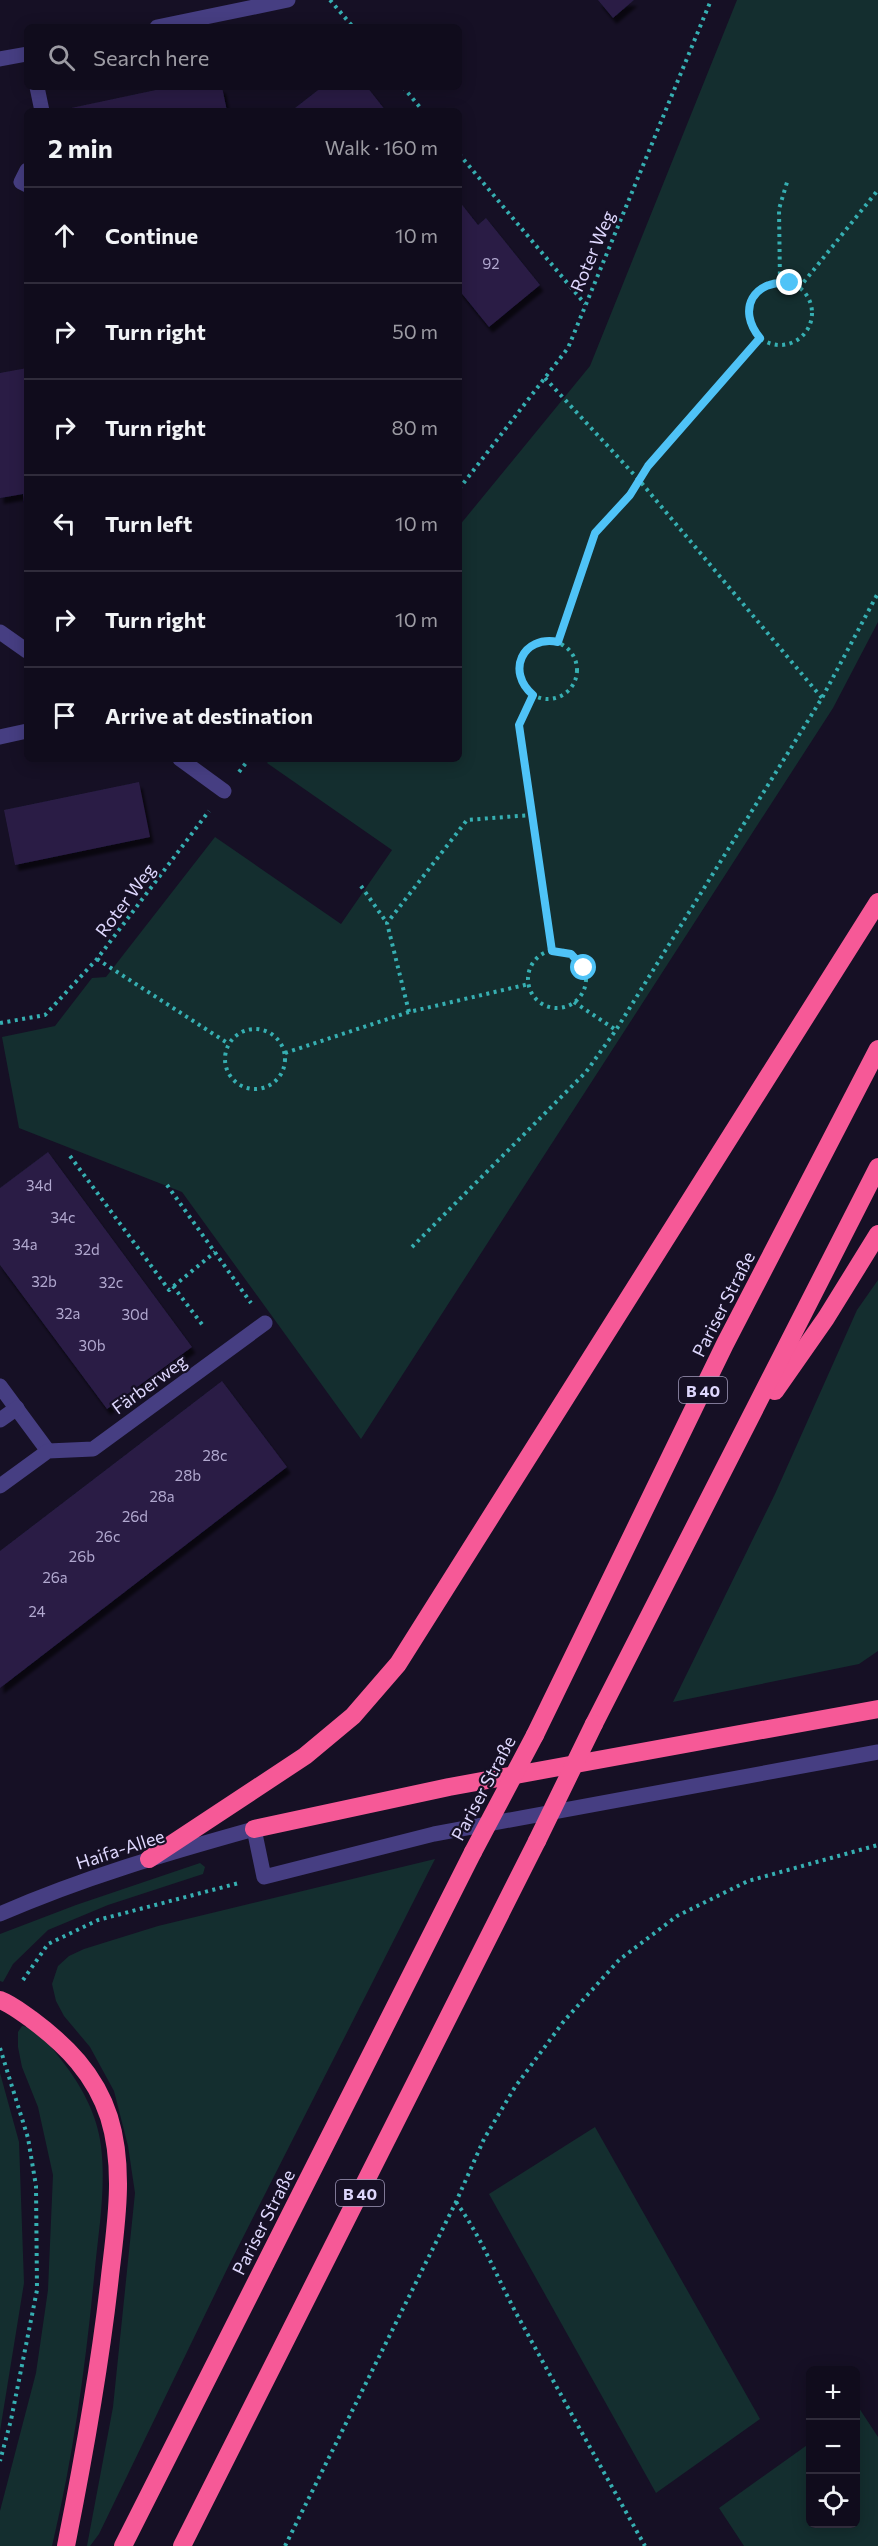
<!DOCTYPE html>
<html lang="en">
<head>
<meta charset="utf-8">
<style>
	body { margin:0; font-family:Commissioner,sans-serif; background:#191525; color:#f1f3f6 }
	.controls { position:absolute; right:18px; bottom:18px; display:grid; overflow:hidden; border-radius:9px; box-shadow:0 3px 15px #0003 }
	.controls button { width:54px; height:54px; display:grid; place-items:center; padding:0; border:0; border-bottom:2px solid #302c3b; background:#100c1c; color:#f1f3f6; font:30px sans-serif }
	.stop { position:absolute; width:18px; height:18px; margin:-14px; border:4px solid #4fc3f7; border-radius:50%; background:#fff }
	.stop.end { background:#4fc3f7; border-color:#fff; box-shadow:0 2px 6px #0008 }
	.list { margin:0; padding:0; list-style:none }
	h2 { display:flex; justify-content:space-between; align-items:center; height:78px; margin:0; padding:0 24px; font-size:26px }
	h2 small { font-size:20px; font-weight:400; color:#9c9ba3 }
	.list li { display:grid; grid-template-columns:39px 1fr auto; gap:18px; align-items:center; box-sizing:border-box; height:96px; padding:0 24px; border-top:2px solid #302c3b }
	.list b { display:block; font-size:22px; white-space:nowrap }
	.list em { font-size:20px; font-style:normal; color:#9c9ba3 }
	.icon { flex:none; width:33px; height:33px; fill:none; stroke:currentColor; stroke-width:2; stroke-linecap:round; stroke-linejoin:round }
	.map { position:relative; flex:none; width:878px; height:2546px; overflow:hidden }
	.search { position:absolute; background:#100c1c; box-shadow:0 3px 15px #0003; left:24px; top:24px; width:438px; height:66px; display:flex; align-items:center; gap:15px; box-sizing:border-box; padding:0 21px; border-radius:9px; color:#9c9ba3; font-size:22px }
	.panel { position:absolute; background:#100c1c; box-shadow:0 3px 15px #0003; left:24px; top:108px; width:438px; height:654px; border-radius:9px }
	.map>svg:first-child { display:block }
</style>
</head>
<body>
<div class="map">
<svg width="878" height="2546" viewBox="0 0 878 2546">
	<defs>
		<filter id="shadow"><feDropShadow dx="3.5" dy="6" stdDeviation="1.5" flood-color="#0009"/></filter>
	</defs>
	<rect width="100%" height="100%" fill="#161025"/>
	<g fill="#142e2f">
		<polygon points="737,0 878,0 878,622 833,708 361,1439 182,1192 19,1128 2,1037 55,1026 92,978 106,977 215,837 341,924 392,850 267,763 270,759 459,759 459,526 590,366"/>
		<polygon points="878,1280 878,1651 859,1664 673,1702 775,1494 857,1310"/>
		<polygon points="435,1859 230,2263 99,2534 90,2546 87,2546 113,2407 135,2193 128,2146 114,2091 90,2047 64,2016 56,2001 52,1984 58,1966 69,1956 84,1949 158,1926"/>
		<polygon points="200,1863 205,1867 203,1874 108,1905 48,1930 13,1964 3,1982 0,1981 0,1934 76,1905"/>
		<path d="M 22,2026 C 35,2027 52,2047 59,2057 C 80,2083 97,2113 101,2146 C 106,2187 99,2228 95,2268 C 86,2362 74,2454 52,2546 L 0,2546 L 0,2511 L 36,2373 L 48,2290 L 53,2175 L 38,2107 L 22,2067 L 18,2047 L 18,2032 Z"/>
		<polygon points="0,2073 19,2142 24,2283 0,2431"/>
		<polygon points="595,2127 760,2419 656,2493 489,2194"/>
		<polygon points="859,2408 878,2437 878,2546 744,2546 719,2508 810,2443 810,2524 856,2524 856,2411"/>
	</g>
	<g fill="#291d45" filter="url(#shadow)">
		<polygon points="598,0 634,0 613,18"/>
		<polygon points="170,87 222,87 227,111 57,111"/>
		<polygon points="322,87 367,87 386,111 298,111 295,108"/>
		<polygon points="459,201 478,225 486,218 540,285 489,327 459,290"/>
		<polygon points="27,368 27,502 24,503 23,494 0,498 0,373"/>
		<polygon points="139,782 150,837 15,865 4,810"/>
		<polygon points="48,1152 192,1347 107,1409 0,1265 0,1188"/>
		<polygon points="222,1381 287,1467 0,1688 0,1551"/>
	</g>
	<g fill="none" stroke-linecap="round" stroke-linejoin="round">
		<g stroke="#36afb2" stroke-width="4" stroke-dasharray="3 4.5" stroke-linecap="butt">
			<polyline points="330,0 353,27"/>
			<polyline points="403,87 423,111"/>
			<polyline points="459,154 585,304"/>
			<circle cx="780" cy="313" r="32"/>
			<polyline points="780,282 779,209 788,179"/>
			<polyline points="799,288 878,190"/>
			<polyline points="545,378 639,480 822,698"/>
			<polyline points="459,489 568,348 711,0"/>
			<circle cx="548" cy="670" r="29"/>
			<polyline points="558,642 595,533 630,495 648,466 760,338"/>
			<polyline points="533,695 519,725 552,951"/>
			<polyline points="239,772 249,759"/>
			<polyline points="361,886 387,923"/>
			<circle cx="557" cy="979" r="29"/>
			<polyline points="97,959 229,1044"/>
			<polyline points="574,1002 616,1030"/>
			<polyline points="409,1012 387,923 467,820 531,815"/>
			<polyline points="0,1023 45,1015 97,959 209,811"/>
			<circle cx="255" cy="1059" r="30"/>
			<polyline points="285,1053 409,1012 529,984"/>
			<polyline points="70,1156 169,1290 215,1252"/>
			<polyline points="167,1185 251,1303"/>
			<polyline points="412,1247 586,1072 616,1030 822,698 878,593"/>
			<polyline points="173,1286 204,1327"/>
			<polyline points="23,1980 48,1944 98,1920 239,1883"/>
			<polyline points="0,2048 28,2138 36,2186 37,2290 11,2420 0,2461"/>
			<path d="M 456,2202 C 483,2239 499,2283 521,2322 C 562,2397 603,2471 645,2546"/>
			<polyline points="285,2546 456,2202 484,2139 515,2087 564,2021 619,1960 677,1916 748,1881 878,1845"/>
		</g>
		<g stroke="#463e82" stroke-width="15">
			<polyline points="157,27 288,0"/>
			<polyline points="0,59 27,54"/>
			<polyline points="37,87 42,111"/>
			<polyline points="27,170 21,182 27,185"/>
			<polyline points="0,632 27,651"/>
			<polyline points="0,737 27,731"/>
			<polyline points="180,759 224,791"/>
			<polyline points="0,1386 48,1451"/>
			<polyline points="0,1420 17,1408"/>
			<polyline points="0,1486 48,1451 93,1449 265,1323"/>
			<path d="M 0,1914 C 82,1878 168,1853 254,1829 L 264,1877 L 434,1834 L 878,1752"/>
		</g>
		<g stroke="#f65997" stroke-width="18">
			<polyline points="775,1391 826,1318 878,1234"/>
			<polyline points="594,1724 878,1167"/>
			<polyline points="535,1735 725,1344 878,1049"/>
			<polyline points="254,1829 449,1787 878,1709"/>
			<polyline points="149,1859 305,1756 353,1716 398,1664 878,902"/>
			<path d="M 0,2000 C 11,2004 21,2012 31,2019 C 66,2045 95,2074 109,2117 C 125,2168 116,2224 110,2276 C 100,2367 84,2456 66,2546"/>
			<polyline points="123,2546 473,1852"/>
			<polyline points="182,2546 537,1841"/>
		</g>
		<g stroke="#f65997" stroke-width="18">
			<polyline points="537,1841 594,1724"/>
			<polyline points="473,1852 535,1735"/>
		</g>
	</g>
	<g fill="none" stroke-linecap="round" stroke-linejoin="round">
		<path stroke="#4fc3f7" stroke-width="8" d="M 584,968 L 571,954 L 552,951 L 519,725 L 533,695 C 506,672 522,635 558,642 L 595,533 L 630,495 L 648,466 L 760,338 C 736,309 754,279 790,283"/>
	</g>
	<g text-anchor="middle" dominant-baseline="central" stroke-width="4.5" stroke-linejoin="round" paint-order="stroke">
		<g font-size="15" fill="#b1a8cf">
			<text x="491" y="263">92</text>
			<text x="39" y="1185">34d</text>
			<text x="63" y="1217">34c</text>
			<text x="25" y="1244">34a</text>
			<text x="87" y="1249">32d</text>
			<text x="44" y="1281">32b</text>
			<text x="111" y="1282">32c</text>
			<text x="68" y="1313">32a</text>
			<text x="135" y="1314">30d</text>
			<text x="92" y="1345">30b</text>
			<text x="215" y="1455">28c</text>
			<text x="188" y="1475">28b</text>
			<text x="162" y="1496">28a</text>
			<text x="135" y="1516">26d</text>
			<text x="108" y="1536">26c</text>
			<text x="82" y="1556">26b</text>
			<text x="55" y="1577">26a</text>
			<text x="37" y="1611">24</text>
		</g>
		<g fill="#161025" stroke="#a29bbc" stroke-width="1.5">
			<rect x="679" y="1377" width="48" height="26" rx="4.5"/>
			<rect x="336" y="2180" width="48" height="26" rx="4.5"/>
		</g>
		<g font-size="16" font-weight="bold" fill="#ded7fd">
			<text x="703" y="1390">B 40</text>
			<text x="360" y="2193">B 40</text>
		</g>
		<g font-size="18" fill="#ded7fd" stroke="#161025">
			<text transform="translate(592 251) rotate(-67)">Roter Weg</text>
			<text transform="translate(125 900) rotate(-53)">Roter Weg</text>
			<text transform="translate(723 1304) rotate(-63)">Pariser Straße</text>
			<text transform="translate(149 1384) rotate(-36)">Färberweg</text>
			<text transform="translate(483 1788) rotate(-62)">Pariser Straße</text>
			<text transform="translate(120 1849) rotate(-18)">Haifa-Allee</text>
			<text transform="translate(263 2222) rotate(-63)">Pariser Straße</text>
		</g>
	</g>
</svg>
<div class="controls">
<button>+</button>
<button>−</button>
<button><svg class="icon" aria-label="locate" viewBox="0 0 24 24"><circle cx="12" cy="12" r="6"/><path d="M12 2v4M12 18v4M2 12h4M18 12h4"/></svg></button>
</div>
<div class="stop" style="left:584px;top:968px"></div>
<div class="stop end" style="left:790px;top:283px"></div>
<div class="search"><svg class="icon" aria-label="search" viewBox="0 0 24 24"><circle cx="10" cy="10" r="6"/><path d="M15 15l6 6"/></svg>Search here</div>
<section class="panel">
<h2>2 min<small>Walk · 160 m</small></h2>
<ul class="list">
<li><svg class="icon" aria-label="ahead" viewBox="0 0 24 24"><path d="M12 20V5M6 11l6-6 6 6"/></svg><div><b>Continue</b></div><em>10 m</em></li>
<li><svg class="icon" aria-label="right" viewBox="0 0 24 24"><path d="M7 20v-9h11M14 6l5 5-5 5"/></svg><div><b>Turn right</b></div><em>50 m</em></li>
<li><svg class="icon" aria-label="right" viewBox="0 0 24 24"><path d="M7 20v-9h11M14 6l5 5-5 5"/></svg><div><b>Turn right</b></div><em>80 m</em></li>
<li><svg class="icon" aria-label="left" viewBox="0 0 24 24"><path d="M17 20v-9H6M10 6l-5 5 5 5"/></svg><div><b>Turn left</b></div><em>10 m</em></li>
<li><svg class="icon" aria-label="right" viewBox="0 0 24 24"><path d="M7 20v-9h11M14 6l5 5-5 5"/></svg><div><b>Turn right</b></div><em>10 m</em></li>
<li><svg class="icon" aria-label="arrive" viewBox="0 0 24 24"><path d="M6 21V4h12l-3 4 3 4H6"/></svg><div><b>Arrive at destination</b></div></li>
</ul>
</section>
</div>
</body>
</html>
